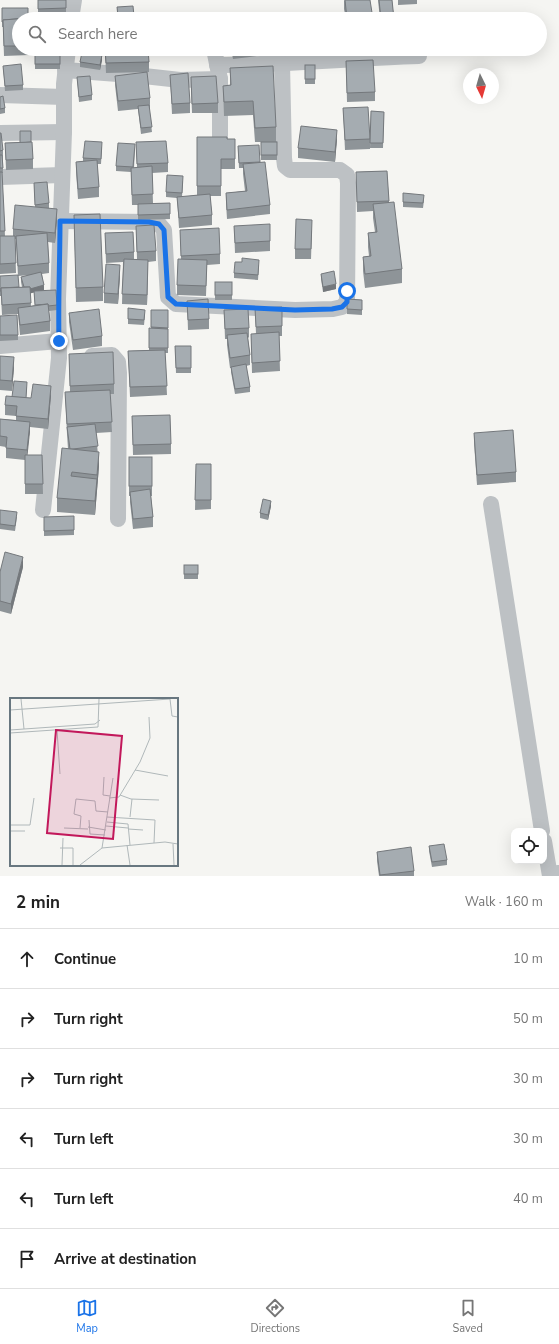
<!DOCTYPE html>
<html lang="en">
<head>
<meta charset="utf-8">
<style>
	body { margin:0; font-family:"Nunito Sans",sans-serif; background:#f2f2f2; color:#222 }
	.controls { position:absolute; right:12px; bottom:12px; display:grid; overflow:hidden; border-radius:8px; box-shadow:0 4px 16px #0002 }
	.controls button { width:36px; height:36px; display:grid; place-items:center; padding:0; border:0; border-bottom:1px solid #e0e0e0; background:#fff; color:#222; font:20px sans-serif }
	.compass { position:absolute; left:463px; top:68px; width:36px; height:36px; border-radius:50%; background:#fff; box-shadow:0 4px 16px #0002; rotate:175deg }
	.stop { position:absolute; width:12px; height:12px; margin:-9px; border:3px solid #1a73e8; border-radius:50%; background:#fff }
	.stop.end { background:#1a73e8; border-color:#fff; box-shadow:0 1px 4px #0008 }
	.list { margin:0; padding:0; list-style:none }
	h2 { display:flex; justify-content:space-between; align-items:center; height:52px; margin:0; padding:0 16px; font-size:17px }
	h2 small { font-size:13px; font-weight:400; color:#767676 }
	.list li { display:grid; grid-template-columns:26px 1fr auto; gap:12px; align-items:center; box-sizing:border-box; height:60px; padding:0 16px; border-top:1px solid #e0e0e0 }
	.list b { display:block; font-size:15px; white-space:nowrap }
	.list em { font-size:13px; font-style:normal; color:#767676 }
	.icon { flex:none; width:22px; height:22px; fill:none; stroke:currentColor; stroke-width:2; stroke-linecap:round; stroke-linejoin:round }
	.map { position:relative; flex:none; width:559px; height:876px; overflow:hidden }
	.search { position:absolute; background:#fff; box-shadow:0 4px 16px #0002; left:12px; right:12px; top:12px; height:44px; display:flex; align-items:center; gap:10px; box-sizing:border-box; padding:0 14px; border-radius:22px; color:#767676; font-size:15px }
	.sheet { height:412px; background:#fff }
	nav { display:flex; justify-content:space-around; align-items:center; box-sizing:border-box; height:56px; border-top:1px solid #e0e0e0; background:#fff; font-size:11px; color:#767676 }
	nav a { display:grid; justify-items:center; gap:2px }
	nav .on { color:#1a73e8 }
	.map>svg:first-child { display:block }
</style>
</head>
<body>
<div class="map">
<svg width="559" height="876" viewBox="0 0 559 876">
	<rect width="100%" height="100%" fill="#f5f5f2"/>
	<g fill="none" stroke-linecap="round" stroke-linejoin="round">
		<g stroke="#bdc1c4" stroke-width="16">
			<polyline points="71,19 74,0"/>
			<polyline points="214,49 220,79 220,141"/>
			<path d="M 217,65 C 285,65 352,58 419,56"/>
			<polyline points="65,70 144,76 180,80 220,79"/>
			<polyline points="0,95 64,97"/>
			<polyline points="0,133 64,132"/>
			<polyline points="0,177 62,175"/>
			<polyline points="60,221 149,222 159,224 164,230 168,297 176,304 295,310 333,309 342,307 347,302 348,183 347,175 340,170 290,170 285,166 284,158 282,64"/>
			<polyline points="0,346 59,341"/>
			<polyline points="92,356 112,355 118,362 119,373 118,519"/>
			<polyline points="491,504 542,831"/>
			<polyline points="43,510 59,358 58,299 64,132 64,84 68,49"/>
			<polyline points="544,841 550,876"/>
		</g>
		<polyline stroke="#bdc1c4" stroke-width="20" points="552,876 559,875"/>
	</g>
	<g fill="#8e9498" fill-rule="evenodd">
		<polygon points="38,0 66,8 66,18 61,18 38,14"/>
		<polygon points="344,0 373,19 346,19 344,9"/>
		<polygon points="378,0 392,0 394,19 380,19"/>
		<polygon points="398,0 417,0 417,4 398,5"/>
		<polygon points="117,7 134,16 134,19 117,19"/>
		<polygon points="2,8 19,19 19,49 29,49 29,55 4,56 3,27 2,27"/>
		<polygon points="35,49 62,49 62,50 35,51"/>
		<polygon points="85,49 104,49 104,56 102,56 102,60 100,70 80,67 80,62 85,52"/>
		<polygon points="105,49 149,62 149,72 106,73"/>
		<polygon points="231,49 257,49 257,56 233,59"/>
		<rect x="284" y="49" width="16" height="3"/>
		<polygon points="308,49 336,49 336,52 309,53"/>
		<polygon points="349,49 362,49 349,51"/>
		<rect x="35" y="55" width="25" height="14"/>
		<polygon points="346,61 375,92 375,101 347,102"/>
		<rect x="305" y="65" width="10" height="19"/>
		<polygon points="3,66 23,85 23,90 5,91"/>
		<polygon points="230,68 276,127 276,141 277,142 277,160 261,160 261,142 255,142 253,115 224,116 223,86 230,85"/>
		<polygon points="170,75 190,103 190,113 172,114"/>
		<polygon points="115,76 150,98 150,108 149,108 152,132 141,134 138,109 118,111 115,85"/>
		<polygon points="77,77 92,95 92,100 79,102"/>
		<polygon points="191,87 218,103 218,113 192,113"/>
		<polygon points="0,97 5,108 5,113 0,114"/>
		<polygon points="343,108 370,139 370,149 345,150"/>
		<polygon points="371,111 384,112 383,148 370,148"/>
		<path d="M 0,133 L 3,150 L 3,173 L 2,173 L 5,236 L 13,236 L 13,229 L 35,207 L 34,183 L 49,203 L 49,208 L 57,219 L 55,243 L 48,242 L 49,263 L 49,273 L 42,274 L 44,290 L 42,291 L 57,305 L 57,310 L 49,311 L 50,321 L 50,331 L 20,335 L 18,314 L 2,315 L 1,296 L 0,296 L 0,276 L 19,287 L 22,287 L 21,282 L 21,277 L 31,275 L 18,276 L 16,239 L 15,239 L 16,273 L 0,274 ZM 34,292 L 35,305 L 31,306 L 30,293 Z"/>
		<polygon points="197,137 227,139 235,139 235,169 221,169 221,196 210,196 212,215 212,225 179,228 177,198 166,197 166,192 183,181 182,197 197,195"/>
		<polygon points="337,139 335,162 298,158 298,148"/>
		<polygon points="31,142 33,159 33,169 6,170 5,143"/>
		<polygon points="136,142 168,163 168,172 152,173 153,203 170,203 170,219 138,220 138,205 132,205 131,172 116,171 116,166 135,149 134,168 137,167"/>
		<polygon points="238,146 260,162 270,205 270,214 227,219 226,203 226,193 245,191 243,174 243,168 239,168"/>
		<polygon points="102,147 101,164 97,164 99,187 99,197 78,199 76,172 76,162 83,161 83,158"/>
		<polygon points="387,171 389,202 402,269 402,283 365,288 363,271 363,257 369,256 368,247 368,233 375,232 373,218 373,211 357,212 356,172"/>
		<polygon points="424,200 423,208 403,207 403,202"/>
		<polygon points="74,215 103,287 103,301 76,302"/>
		<polygon points="136,226 156,251 156,261 148,262 147,305 122,304 123,262 106,263 105,233 134,252 134,259 137,259"/>
		<polygon points="234,226 270,241 270,251 235,253"/>
		<polygon points="180,230 220,254 220,264 207,265 206,296 177,295 177,285 181,259"/>
		<polygon points="312,230 311,259 295,259 295,249"/>
		<polygon points="259,265 258,280 234,278 234,273"/>
		<polygon points="321,274 336,289 323,292 321,279"/>
		<polygon points="120,275 118,304 104,303 104,293"/>
		<rect x="215" y="282" width="17" height="18"/>
		<polygon points="347,299 362,300 362,315 347,314"/>
		<polygon points="187,301 209,319 209,329 188,330"/>
		<polygon points="282,307 282,336 279,336 280,371 252,373 251,334 256,334 255,308"/>
		<polygon points="151,310 168,310 168,353 165,353 167,395 130,397 128,351 149,350 149,328 151,328"/>
		<polygon points="224,310 249,328 249,337 248,338 250,355 250,365 246,366 250,387 250,392 235,394 231,372 231,368 230,368 227,345 227,339 225,339"/>
		<polygon points="69,313 102,336 102,346 73,350 69,322"/>
		<polygon points="145,315 144,325 128,324 128,319"/>
		<polygon points="0,316 18,335 18,340 0,341"/>
		<polygon points="175,346 191,346 191,373 176,373"/>
		<polygon points="69,354 114,384 114,394 110,394 112,432 96,433 99,466 95,515 57,512 57,498 68,449 67,434 65,392 70,392"/>
		<polygon points="0,356 14,367 12,391 0,390"/>
		<polygon points="27,387 26,398 31,398 51,395 48,429 30,427 27,455 42,455 43,494 25,494 25,460 6,458 6,447 0,446 0,419 16,420 16,416 5,415 5,405 12,397"/>
		<polygon points="132,416 171,444 171,454 133,455"/>
		<polygon points="474,433 516,472 516,482 477,485 474,443"/>
		<polygon points="129,457 152,457 152,496 151,496 153,517 153,527 133,529 130,502 130,496 129,496"/>
		<polygon points="196,464 211,464 211,509 195,510"/>
		<polygon points="271,506 268,520 260,518 260,513"/>
		<polygon points="0,510 17,517 15,531 0,529"/>
		<polygon points="44,517 74,530 74,535 44,536"/>
		<rect x="184" y="565" width="14" height="14"/>
		<polygon points="23,567 11,614 0,611 0,572"/>
		<polygon points="429,846 447,860 447,865 432,867 429,851"/>
		<polygon points="377,852 414,871 414,876 379,876 377,861"/>
	</g>
	<g fill="#74787c">
		<polygon points="102,55 102,60 100,70 100,65"/>
		<polygon points="337,130 337,139 335,162 335,152"/>
		<polygon points="57,209 57,219 55,243 55,233"/>
		<polygon points="148,260 148,270 147,305 147,295"/>
		<polygon points="120,265 120,275 118,304 118,294"/>
		<polygon points="336,284 336,289 323,292 323,287"/>
		<polygon points="44,285 44,290 24,295 24,290"/>
		<polygon points="14,357 14,367 12,391 12,381"/>
		<polygon points="51,386 51,395 48,429 48,419"/>
		<polygon points="30,422 30,432 27,460 27,450"/>
		<polygon points="99,452 99,466 95,515 95,501"/>
		<polygon points="271,501 271,506 268,520 268,515"/>
		<polygon points="23,557 23,567 11,614 11,604"/>
	</g>
	<g fill="#a5acb1" stroke="#74787c">
		<polygon points="38,0 66,0 66,8 38,9"/>
		<polygon points="345,0 370,0 373,19 347,19"/>
		<polygon points="379,0 392,0 394,19 381,19"/>
		<polygon points="133,6 134,16 118,17 117,7"/>
		<polygon points="2,8 28,8 28,19 28,18 3,20 3,22 2,22"/>
		<polygon points="61,13 61,19 34,19 34,14"/>
		<polygon points="28,18 28,19 19,19 19,46 4,46 3,20"/>
		<polygon points="85,49 104,49 104,51 85,50"/>
		<polygon points="105,49 148,49 149,62 106,63"/>
		<polygon points="82,52 102,55 100,65 80,62"/>
		<rect x="35" y="55" width="25" height="9"/>
		<polygon points="373,60 375,92 347,93 346,61"/>
		<polygon points="21,64 23,85 5,86 3,66"/>
		<rect x="305" y="65" width="10" height="14"/>
		<polygon points="273,66 276,127 255,128 253,101 224,102 223,86 231,85 230,68"/>
		<polygon points="147,72 150,98 118,101 115,76"/>
		<polygon points="188,73 190,103 172,104 170,75"/>
		<polygon points="90,76 92,95 79,97 77,77"/>
		<polygon points="216,76 218,103 192,104 191,77"/>
		<polygon points="3,96 5,108 0,109 0,97"/>
		<polygon points="149,105 152,127 141,128 138,106"/>
		<polygon points="368,107 370,139 345,140 343,108"/>
		<polygon points="371,111 384,112 383,143 370,143"/>
		<polygon points="301,126 337,130 335,152 298,148"/>
		<polygon points="20,131 31,131 31,142 20,143"/>
		<polygon points="0,133 1,133 3,150 0,151"/>
		<polygon points="197,137 227,137 227,139 235,139 235,159 221,159 221,186 197,186"/>
		<polygon points="85,141 102,142 101,159 83,158"/>
		<polygon points="166,141 168,163 137,164 136,142"/>
		<polygon points="32,142 33,159 6,160 5,143"/>
		<rect x="261" y="142" width="16" height="13"/>
		<polygon points="118,143 135,144 133,167 116,166"/>
		<polygon points="259,145 260,162 239,163 238,146"/>
		<polygon points="0,155 2,155 3,168 0,168"/>
		<polygon points="97,160 99,187 78,189 76,162"/>
		<polygon points="265,162 270,205 227,210 226,193 247,191 243,164"/>
		<polygon points="152,166 153,194 132,195 131,168"/>
		<polygon points="387,171 389,201 357,202 356,172"/>
		<polygon points="0,172 2,172 5,231 0,231"/>
		<polygon points="167,175 183,176 182,193 166,192"/>
		<polygon points="47,182 49,203 35,205 34,183"/>
		<polygon points="403,193 424,195 423,203 403,202"/>
		<polygon points="210,194 212,215 179,218 177,197"/>
		<polygon points="394,202 402,269 365,274 363,257 371,256 368,233 377,232 373,204"/>
		<polygon points="170,203 170,214 138,215 138,204"/>
		<polygon points="15,205 57,209 55,233 13,229"/>
		<polygon points="100,214 103,287 76,288 74,215"/>
		<polygon points="296,219 312,220 311,249 295,249"/>
		<polygon points="270,224 270,241 235,243 234,226"/>
		<polygon points="154,225 156,251 137,252 136,226"/>
		<polygon points="219,228 220,254 181,256 180,230"/>
		<polygon points="133,232 134,252 106,254 105,233"/>
		<polygon points="47,233 49,263 18,266 16,236"/>
		<polygon points="0,236 15,236 16,263 0,264"/>
		<polygon points="242,258 259,260 258,275 234,273 235,262 242,262"/>
		<polygon points="124,259 148,260 147,295 122,294"/>
		<polygon points="178,259 207,260 206,286 177,285"/>
		<polygon points="106,264 120,265 118,294 104,293"/>
		<polygon points="334,271 336,284 323,287 321,274"/>
		<polygon points="41,272 44,285 30,289 30,287 24,287 21,277"/>
		<polygon points="18,275 19,287 1,288 1,291 0,291 0,276"/>
		<rect x="215" y="282" width="17" height="13"/>
		<polygon points="30,287 31,303 2,305 1,288"/>
		<polygon points="56,290 57,305 48,306 48,304 35,305 34,291"/>
		<polygon points="208,299 209,319 188,320 187,301"/>
		<polygon points="347,299 362,300 362,310 347,309"/>
		<polygon points="48,304 50,321 20,325 18,308"/>
		<polygon points="282,307 282,326 256,327 255,308"/>
		<polygon points="128,308 145,310 144,320 128,319"/>
		<polygon points="99,309 102,336 73,340 69,313"/>
		<polygon points="248,309 249,328 225,329 224,310"/>
		<polygon points="151,310 168,310 168,328 151,327"/>
		<polygon points="17,315 18,335 0,335 0,316"/>
		<polygon points="149,328 168,329 168,348 149,348"/>
		<polygon points="279,332 280,361 252,363 251,334"/>
		<polygon points="247,333 250,355 230,358 227,335"/>
		<polygon points="175,346 191,346 191,368 176,368"/>
		<polygon points="165,350 167,386 130,387 128,351"/>
		<polygon points="113,352 114,384 70,386 69,354"/>
		<polygon points="0,356 14,357 12,381 0,380"/>
		<polygon points="246,364 250,387 235,389 231,367"/>
		<polygon points="14,381 27,382 26,398 12,397"/>
		<polygon points="33,384 51,386 48,419 16,416 17,406 5,405 6,396 31,398"/>
		<polygon points="110,390 112,422 67,424 65,392"/>
		<polygon points="170,415 171,444 133,445 132,416"/>
		<polygon points="0,419 30,422 27,450 6,448 7,437 0,436"/>
		<polygon points="95,424 98,446 73,449 70,449 67,427"/>
		<polygon points="513,430 516,472 477,475 474,433"/>
		<polygon points="62,448 99,452 97,475 72,472 71,476 97,479 95,501 57,498"/>
		<polygon points="25,455 42,455 43,484 25,484"/>
		<rect x="129" y="457" width="23" height="29"/>
		<polygon points="196,464 211,464 211,500 195,500"/>
		<polygon points="150,489 153,517 133,519 130,492"/>
		<polygon points="263,499 271,501 268,515 260,513"/>
		<polygon points="0,510 17,512 15,526 0,524"/>
		<polygon points="74,516 74,530 44,531 44,517"/>
		<polygon points="5,552 23,557 11,604 0,601 0,572"/>
		<rect x="184" y="565" width="14" height="9"/>
		<polygon points="444,844 447,860 432,862 429,846"/>
		<polygon points="411,847 414,871 380,875 377,852"/>
	</g>
	<g fill="none" stroke-linecap="round" stroke-linejoin="round">
		<path stroke="#1a73e8" stroke-width="5" d="M 59,341 C 58,301 60,261 60,221 L 149,222 L 159,224 L 164,230 L 168,297 L 176,304 L 295,310 L 332,309 L 342,307 L 347,302 L 347,291"/>
	</g>
	<g transform="translate(10 698)">
		<rect width="168" height="168" fill="#f5f5f2"/>
		<path fill="none" stroke="#b0b8ba" stroke-width="1" d="M 11,1 L 14,31M 160,1 L 162,18 L 168,19M 0,12 L 160,1M 0,32 L 85,26 L 90,22M 47,32 L 50,76M 0,35 L 88,29 L 89,1M 125,72 L 158,78M 94,79 L 93,97 L 100,98M 110,97 L 121,101 L 149,102M 99,100 L 109,99 L 130,64 L 140,40 L 139,19M 97,119 L 145,122 L 144,145M 120,119 L 122,101M 79,122 L 80,136 L 95,137M 97,124 L 118,126 L 120,147M 0,127 L 20,127 L 24,100M 96,128 L 118,130M 78,129 L 96,132M 54,130 L 78,131M 70,130 L 71,118 L 64,116 L 66,101 L 85,103 L 86,113 L 98,114M 118,131 L 133,132M 0,133 L 15,133M 163,146 L 164,167M 117,147 L 120,167M 50,150 L 63,150 L 63,167M 92,150 L 103,80M 52,167 L 53,140M 70,167 L 92,150 L 155,144 L 168,146"/>
		<path fill="#c2185b" fill-opacity="0.15" stroke="#c2185b" stroke-width="2" d="M 46,32 L 112,38 L 103,141 L 37,135 Z"/>
		<rect width="168" height="168" fill="none" stroke="#687780" stroke-width="2"/>
	</g>
</svg>
<div class="controls">
<button><svg class="icon" aria-label="locate" viewBox="0 0 24 24"><circle cx="12" cy="12" r="6"/><path d="M12 2v4M12 18v4M2 12h4M18 12h4"/></svg></button>
</div>
<svg class="compass" viewBox="-18 -18 36 36"><path d="M0-13l5 13h-10z" fill="#e53935"/><path d="M0 13l5-13h-10z" fill="#767676"/></svg>
<div class="stop" style="left:347px;top:291px"></div>
<div class="stop end" style="left:59px;top:341px"></div>
<div class="search"><svg class="icon" aria-label="search" viewBox="0 0 24 24"><circle cx="10" cy="10" r="6"/><path d="M15 15l6 6"/></svg>Search here</div>
</div>
<section class="sheet">
<h2>2 min<small>Walk · 160 m</small></h2>
<ul class="list">
<li><svg class="icon" aria-label="ahead" viewBox="0 0 24 24"><path d="M12 20V5M6 11l6-6 6 6"/></svg><div><b>Continue</b></div><em>10 m</em></li>
<li><svg class="icon" aria-label="right" viewBox="0 0 24 24"><path d="M7 20v-9h11M14 6l5 5-5 5"/></svg><div><b>Turn right</b></div><em>50 m</em></li>
<li><svg class="icon" aria-label="right" viewBox="0 0 24 24"><path d="M7 20v-9h11M14 6l5 5-5 5"/></svg><div><b>Turn right</b></div><em>30 m</em></li>
<li><svg class="icon" aria-label="left" viewBox="0 0 24 24"><path d="M17 20v-9H6M10 6l-5 5 5 5"/></svg><div><b>Turn left</b></div><em>30 m</em></li>
<li><svg class="icon" aria-label="left" viewBox="0 0 24 24"><path d="M17 20v-9H6M10 6l-5 5 5 5"/></svg><div><b>Turn left</b></div><em>40 m</em></li>
<li><svg class="icon" aria-label="arrive" viewBox="0 0 24 24"><path d="M6 21V4h12l-3 4 3 4H6"/></svg><div><b>Arrive at destination</b></div></li>
</ul>
</section>
<nav>
<a class="on"><svg class="icon" aria-label="map" viewBox="0 0 24 24"><path d="M3 6l6-2 6 2 6-2v14l-6 2-6-2-6 2zM9 4v14M15 6v14"/></svg>Map</a>
<a><svg class="icon" aria-label="directions" viewBox="0 0 24 24"><path d="M12 3l9 9-9 9-9-9zM9 14v-3h6M13 9l2 2-2 2"/></svg>Directions</a>
<a><svg class="icon" aria-label="saved" viewBox="0 0 24 24"><path d="M7 4h10v16l-5-4-5 4z"/></svg>Saved</a>
</nav>
</body>
</html>
